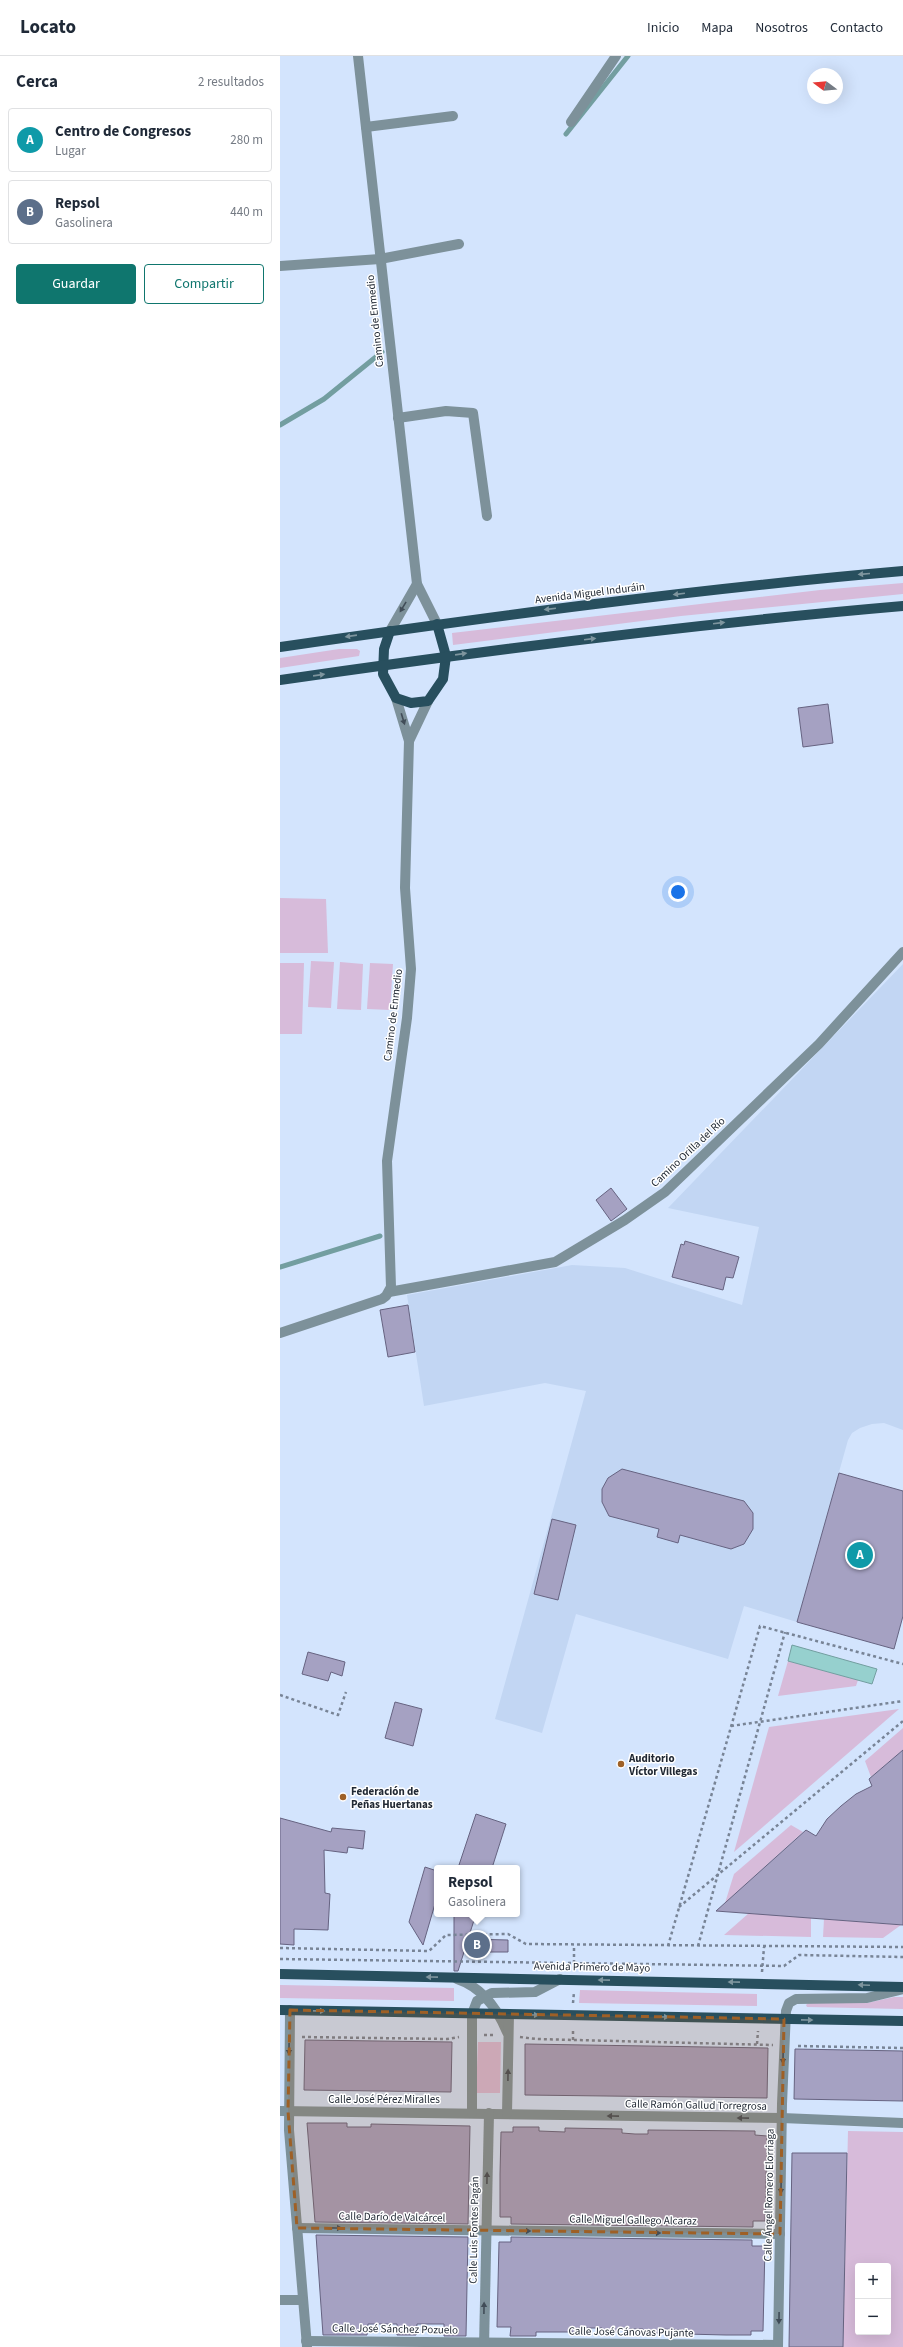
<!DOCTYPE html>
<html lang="es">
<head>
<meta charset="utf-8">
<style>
	body { margin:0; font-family:"Source Sans 3",sans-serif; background:#f6f6f7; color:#1f2937 }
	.controls { position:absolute; right:12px; bottom:12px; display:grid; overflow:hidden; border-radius:4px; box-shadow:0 4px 16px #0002 }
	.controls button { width:36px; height:36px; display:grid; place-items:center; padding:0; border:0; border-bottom:1px solid #e0e1e3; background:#fff; color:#1f2937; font:20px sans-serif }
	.compass { position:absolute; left:527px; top:12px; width:36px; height:36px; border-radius:50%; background:#fff; box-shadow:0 4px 16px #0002; rotate:286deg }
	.you { position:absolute; left:398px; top:836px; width:14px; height:14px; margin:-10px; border:3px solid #fff; border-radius:50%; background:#1a73e8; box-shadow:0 0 0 6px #1a73e833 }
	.badge { display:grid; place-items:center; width:26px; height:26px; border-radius:50%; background:#0f766e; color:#fff; font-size:13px; font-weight:700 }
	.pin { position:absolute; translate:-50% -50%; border:2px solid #fff; box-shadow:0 1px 4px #0006 }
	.popup { position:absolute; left:154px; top:1809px; width:86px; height:52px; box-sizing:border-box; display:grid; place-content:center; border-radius:4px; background:#fff; filter:drop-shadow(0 1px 3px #0005); font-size:13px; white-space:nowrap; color:#747a83 }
	.popup b { font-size:15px; color:#1f2937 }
	.popup::after { content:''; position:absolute; left:50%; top:100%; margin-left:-8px; border:8px solid transparent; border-top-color:#fff }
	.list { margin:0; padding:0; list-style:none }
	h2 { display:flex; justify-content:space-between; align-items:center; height:52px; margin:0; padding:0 16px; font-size:17px }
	h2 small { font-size:13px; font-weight:400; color:#747a83 }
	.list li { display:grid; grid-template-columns:26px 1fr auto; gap:12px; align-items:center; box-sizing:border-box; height:64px; margin:0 8px 8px; padding:0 8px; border:1px solid #e0e1e3; border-radius:4px }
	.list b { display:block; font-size:15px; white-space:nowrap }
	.list p { margin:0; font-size:13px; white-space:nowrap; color:#747a83 }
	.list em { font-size:13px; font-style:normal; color:#747a83 }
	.actions { display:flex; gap:8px; padding:12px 16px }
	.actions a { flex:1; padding:9px 0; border:1px solid #0f766e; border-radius:4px; text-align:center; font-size:14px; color:#0f766e }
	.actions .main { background:#0f766e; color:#fff }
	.map { position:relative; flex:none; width:623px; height:2291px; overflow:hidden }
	header { display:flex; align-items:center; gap:24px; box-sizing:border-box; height:56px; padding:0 20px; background:#fff; border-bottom:1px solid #e0e1e3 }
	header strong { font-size:19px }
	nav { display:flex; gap:22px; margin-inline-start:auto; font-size:14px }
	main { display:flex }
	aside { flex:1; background:#fff }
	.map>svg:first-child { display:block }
</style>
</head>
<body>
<header>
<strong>Locato</strong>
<nav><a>Inicio</a><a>Mapa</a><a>Nosotros</a><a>Contacto</a></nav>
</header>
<main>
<aside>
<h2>Cerca<small>2 resultados</small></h2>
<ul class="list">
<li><span class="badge" style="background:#0f9aa8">A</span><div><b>Centro de Congresos</b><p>Lugar</p></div><em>280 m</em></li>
<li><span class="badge" style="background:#5c6f8a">B</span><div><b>Repsol</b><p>Gasolinera</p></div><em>440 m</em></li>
</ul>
<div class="actions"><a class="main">Guardar</a><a>Compartir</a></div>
</aside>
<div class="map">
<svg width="623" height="2291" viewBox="0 0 623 2291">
	<rect width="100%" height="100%" fill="#d3e4fd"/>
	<polygon fill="#c2d6f3" points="623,908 623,1374 604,1367 592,1368 580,1372 572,1377 568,1384 517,1566 464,1550 448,1603 296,1558 262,1677 215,1663 306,1335 265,1327 144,1350 127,1239 292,1209 345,1212 462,1249 479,1171 388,1152"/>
	<g fill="#d7bbda" fill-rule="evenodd">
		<polygon points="623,527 623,538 401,560 173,589 172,577 540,534"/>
		<polygon points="59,593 77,593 80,595 79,600 0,612 0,602"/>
		<polygon points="0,842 46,843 48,897 0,897"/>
		<polygon points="31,905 54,906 51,952 28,951"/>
		<polygon points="60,906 83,908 81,954 57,953"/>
		<polygon points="0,907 24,907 22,978 0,978"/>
		<polygon points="90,907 113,908 110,954 87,953"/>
		<polygon points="508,1605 578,1624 576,1630 498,1640"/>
		<polygon points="619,1653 454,1796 489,1671"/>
		<polygon points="623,1672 623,1694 591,1721 585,1705"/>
		<polygon points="511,1769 523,1776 445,1847 454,1818"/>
		<polygon points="469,1857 531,1862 531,1881 444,1879"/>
		<polygon points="544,1863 621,1869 603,1882 543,1881"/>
		<polygon points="0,1929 174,1932 174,1945 0,1942"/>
		<polygon points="300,1934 477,1938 477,1950 299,1947"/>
		<polygon points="614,1941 623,1941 623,1953 527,1951 526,1949 528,1947 587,1947"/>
		<polygon points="198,1986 221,1986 220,2037 196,2037"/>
		<path d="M 568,2075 L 623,2076 L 623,2291 L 563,2291 ZM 578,2210 L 608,2210 L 608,2276 L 578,2276 Z"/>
	</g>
	<polygon fill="#96d0ce" stroke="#739ea0" points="512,1589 597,1613 592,1628 508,1605"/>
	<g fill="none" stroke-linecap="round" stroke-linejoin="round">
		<g stroke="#739ea0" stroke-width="5">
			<polyline points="286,78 348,0"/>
			<polyline points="0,369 44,343 102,296"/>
			<polyline points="0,1211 100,1180"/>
		</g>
	</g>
	<g fill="#a5a1c2" stroke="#666381">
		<polygon points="548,648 553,687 523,691 518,652"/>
		<polygon points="331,1132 347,1153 331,1165 316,1144"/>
		<polygon points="405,1185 459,1201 453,1222 446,1221 443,1234 392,1221 401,1188 404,1189"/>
		<polygon points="128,1249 135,1296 108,1301 100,1254"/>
		<polygon points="342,1413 464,1445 473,1457 473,1473 464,1488 451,1493 400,1479 398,1487 377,1481 379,1473 329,1460 322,1446 322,1433 328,1422"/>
		<polygon points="559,1417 623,1435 623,1560 614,1593 517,1566"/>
		<polygon points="272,1463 296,1469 278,1544 254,1538"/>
		<polygon points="28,1596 65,1606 62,1620 51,1616 48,1625 22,1618"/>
		<polygon points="115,1646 142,1653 133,1690 105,1682"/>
		<polygon points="623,1694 623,1869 436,1855 526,1774 536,1780 547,1763 561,1750 576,1738 592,1730 589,1723"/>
		<polygon points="196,1758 226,1768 212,1812 178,1812"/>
		<polygon points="0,1762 51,1776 52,1772 85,1775 83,1793 68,1791 67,1797 44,1794 45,1837 50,1838 48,1874 14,1873 14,1889 0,1888"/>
		<polygon points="145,1811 157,1815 157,1841 143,1889 129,1866"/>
		<polygon points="174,1858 196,1858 188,1883 228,1884 228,1896 184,1896 178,1915 174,1915"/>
		<polygon points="25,1984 172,1986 171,2036 24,2034"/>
		<polygon points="245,1988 488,1992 487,2042 245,2039"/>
		<polygon points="515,1993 623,1995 623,2045 514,2043"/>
		<polygon points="27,2067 67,2067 67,2071 91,2071 91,2068 190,2070 188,2168 35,2166"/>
		<polygon points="233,2071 259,2071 259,2075 285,2076 285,2072 342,2073 342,2077 355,2078 368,2078 368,2074 475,2075 475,2079 487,2080 485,2165 473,2165 473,2171 231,2168 231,2161 220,2161 220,2118 221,2076 233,2076"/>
		<polygon points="512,2097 567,2097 563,2291 509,2291"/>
		<polygon points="36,2179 188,2181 186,2280 164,2280 164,2268 137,2268 136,2279 117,2279 117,2268 88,2268 87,2279 43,2279"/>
		<polygon points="231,2181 472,2184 472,2190 485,2190 483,2275 471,2275 471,2279 446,2279 405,2278 405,2274 381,2273 381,2277 363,2277 363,2273 340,2273 339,2276 322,2276 322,2272 297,2272 297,2276 256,2276 256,2280 230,2280 231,2271 217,2271 219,2186 231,2186"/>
	</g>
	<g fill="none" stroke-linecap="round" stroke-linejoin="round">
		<g stroke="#788496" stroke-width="2.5" stroke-dasharray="3 3" stroke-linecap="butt">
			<polyline points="0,1639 58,1659 66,1636"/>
			<polyline points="451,1670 623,1645"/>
			<polyline points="399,1851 623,1665"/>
			<polyline points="388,1890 480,1570 623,1608"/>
			<polyline points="418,1890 505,1576"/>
			<polyline points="0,1892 149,1895 166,1879 228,1878 246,1888 623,1891"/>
			<polyline points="0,1903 504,1910 519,1899 623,1901"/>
			<polyline points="294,1913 294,1889"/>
			<polyline points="482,1916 484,1891"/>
			<polyline points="293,1947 294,1936"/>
			<polyline points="204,1979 215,1979"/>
			<polyline points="22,1981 167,1983 179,1981"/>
			<polyline points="240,1981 256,1983 493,1989"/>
			<polyline points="293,1984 293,1972"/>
			<polyline points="477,1988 478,1975"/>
			<polyline points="518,1990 623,1992"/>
		</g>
		<g stroke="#7d919a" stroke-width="10">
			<polyline points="78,0 137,528 157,568"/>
			<polyline points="291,66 336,0"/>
			<polyline points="86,71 173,60"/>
			<polyline points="0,210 100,203 179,188"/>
			<polyline points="118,362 166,355 193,357 207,460"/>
			<polyline points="110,575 137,528"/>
			<polyline points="129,685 148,645"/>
			<polyline points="109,1236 275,1206 345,1164 385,1136 539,988 623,896"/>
			<polyline points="0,1277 102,1243 106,1240 111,1231 107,1105 127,962 131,913 125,832 129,685 116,642"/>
			<path d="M 177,1923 C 201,1931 217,1952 227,1976"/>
			<polyline points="10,1954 9,2074 27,2290"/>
			<polyline points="0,2055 502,2062 623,2067"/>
			<polyline points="192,2057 192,1958 197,1945 212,1937 255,1936 280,1923"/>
			<polyline points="227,2058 229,1958"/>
			<polyline points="17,2172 500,2178"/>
			<polyline points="0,2244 23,2244"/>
			<polyline points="26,2285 498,2289"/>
			<polyline points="204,2291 209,2057"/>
			<polyline points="498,2291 502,2048 506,1955 509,1947 516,1943 587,1942 623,1933"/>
		</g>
		<g stroke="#284f5e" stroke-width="10">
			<polyline points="110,575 104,593 103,618 116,642 131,647 148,645 163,623 166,600 157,568"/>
			<path d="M 0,591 C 207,561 415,533 623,515"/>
			<path d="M 0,624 C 207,594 414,568 623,550"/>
			<polyline points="0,1918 623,1931"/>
			<polyline points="0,1954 623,1965"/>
		</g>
	</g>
	<defs><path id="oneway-solid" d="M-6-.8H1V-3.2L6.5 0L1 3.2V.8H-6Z"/></defs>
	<g fill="#7e959e">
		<use href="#oneway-solid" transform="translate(584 518) rotate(175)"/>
		<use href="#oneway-solid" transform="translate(399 538) rotate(173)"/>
		<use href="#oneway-solid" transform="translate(270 553) rotate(173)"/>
		<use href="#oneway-solid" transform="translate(439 567) rotate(-7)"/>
		<use href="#oneway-solid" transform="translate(71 580) rotate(172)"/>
		<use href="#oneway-solid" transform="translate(310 583) rotate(-7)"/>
		<use href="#oneway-solid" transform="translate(181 598) rotate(-8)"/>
		<use href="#oneway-solid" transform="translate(39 619) rotate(-8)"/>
		<use href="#oneway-solid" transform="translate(152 1921) rotate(-179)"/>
		<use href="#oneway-solid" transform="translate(324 1924) rotate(-179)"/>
		<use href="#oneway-solid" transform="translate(454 1926) rotate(-179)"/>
		<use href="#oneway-solid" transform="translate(584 1929) rotate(-178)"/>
		<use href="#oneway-solid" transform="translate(39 1955) rotate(1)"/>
		<use href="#oneway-solid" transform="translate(253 1959) rotate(1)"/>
		<use href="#oneway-solid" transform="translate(383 1961) rotate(1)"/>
		<use href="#oneway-solid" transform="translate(527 1964) rotate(1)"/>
	</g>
	<g fill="#414d58">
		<use href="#oneway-solid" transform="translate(123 551) rotate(121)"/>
		<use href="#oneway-solid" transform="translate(123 663) rotate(73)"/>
		<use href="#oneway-solid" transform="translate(9 1993) rotate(91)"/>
		<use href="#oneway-solid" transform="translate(503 2002) rotate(91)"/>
		<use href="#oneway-solid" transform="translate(228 2019) rotate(-89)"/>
		<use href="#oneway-solid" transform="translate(333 2060) rotate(-179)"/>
		<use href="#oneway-solid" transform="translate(463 2062) rotate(-179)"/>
		<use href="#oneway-solid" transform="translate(207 2122) rotate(-89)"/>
		<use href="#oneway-solid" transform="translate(501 2132) rotate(91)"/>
		<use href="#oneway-solid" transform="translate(56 2172) rotate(1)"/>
		<use href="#oneway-solid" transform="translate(245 2175) rotate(1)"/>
		<use href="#oneway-solid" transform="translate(375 2177) rotate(1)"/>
		<use href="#oneway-solid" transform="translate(204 2252) rotate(-89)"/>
		<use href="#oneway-solid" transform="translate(499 2262) rotate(91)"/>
	</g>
	<path fill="#9e6026" fill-opacity="0.2" stroke="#9e6026" stroke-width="3" stroke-dasharray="8 5" stroke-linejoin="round" d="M 10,1954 L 504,1963 L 500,2178 L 17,2172 L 8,2055 Z"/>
	<g fill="#9e6026" stroke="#fff" stroke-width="1.5">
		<circle cx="341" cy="1708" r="4"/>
		<circle cx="63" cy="1741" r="4"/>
	</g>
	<g text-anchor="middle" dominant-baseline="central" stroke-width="3" stroke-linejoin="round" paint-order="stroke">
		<g font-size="11" fill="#212934" stroke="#fff">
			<text transform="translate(95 265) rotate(-96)">Camino de Enmedio</text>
			<text transform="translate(310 537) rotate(-7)">Avenida Miguel Induráin</text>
			<text transform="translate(113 959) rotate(-83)">Camino de Enmedio</text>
			<text transform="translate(408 1096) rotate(-43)">Camino Orilla del Río</text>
			<text transform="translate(312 1911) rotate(1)">Avenida Primero de Mayo</text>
			<text x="104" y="2043">Calle José Pérez Miralles</text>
			<text transform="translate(416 2049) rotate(1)">Calle Ramón Gallud Torregrosa</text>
			<text transform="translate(489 2139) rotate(-89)">Calle Ángel Romero Elorriaga</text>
			<text transform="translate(112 2161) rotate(1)">Calle Darío de Valcárcel</text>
			<text transform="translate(353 2164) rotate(1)">Calle Miguel Gallego Alcaraz</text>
			<text transform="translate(194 2174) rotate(-89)">Calle Luis Fontes Pagán</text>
			<text transform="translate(115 2273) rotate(1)">Calle José Sánchez Pozuelo</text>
			<text transform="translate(351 2276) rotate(1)">Calle José Cánovas Pujante</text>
		</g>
		<g font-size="11" font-weight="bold" fill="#212934" stroke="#fff" text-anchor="start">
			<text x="349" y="1702">Auditorio<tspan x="349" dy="13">Víctor Villegas</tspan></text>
			<text x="71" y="1735">Federación de<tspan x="71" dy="13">Peñas Huertanas</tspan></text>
		</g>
	</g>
</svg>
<div class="controls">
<button>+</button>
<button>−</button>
</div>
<svg class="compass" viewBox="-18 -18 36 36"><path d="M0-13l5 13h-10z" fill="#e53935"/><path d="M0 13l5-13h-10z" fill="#747a83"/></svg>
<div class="you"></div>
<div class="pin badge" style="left:580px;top:1499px;background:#0f9aa8">A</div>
<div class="pin badge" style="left:197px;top:1889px;background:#5c6f8a">B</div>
<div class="popup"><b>Repsol</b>Gasolinera</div>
</div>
</main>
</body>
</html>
